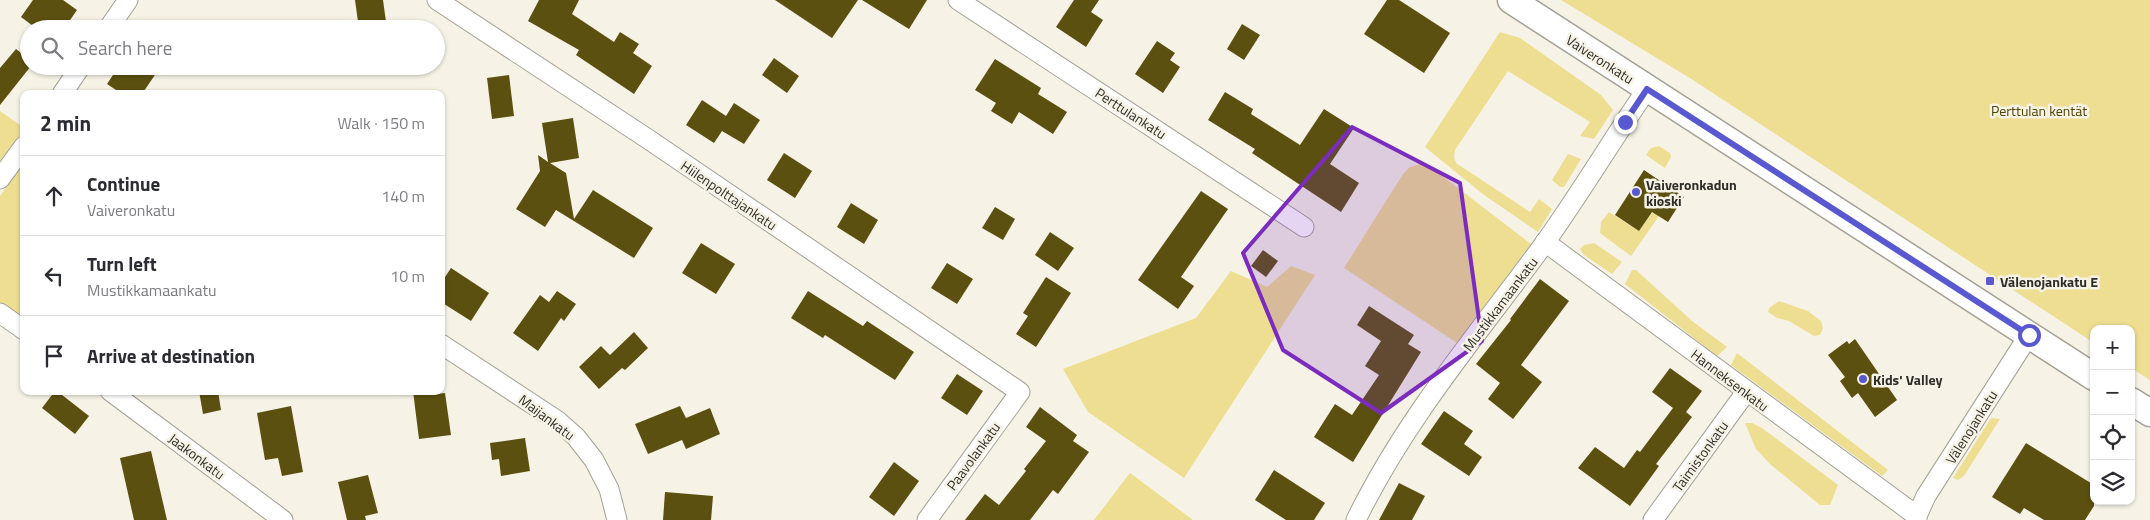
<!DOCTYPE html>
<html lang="en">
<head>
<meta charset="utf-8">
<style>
	body { margin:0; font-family:"Titillium Web",sans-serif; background:#f7f7f7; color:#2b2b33 }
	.controls { position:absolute; right:15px; bottom:15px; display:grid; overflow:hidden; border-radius:10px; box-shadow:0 1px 4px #0004 }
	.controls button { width:45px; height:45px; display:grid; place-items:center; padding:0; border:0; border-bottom:1px solid #e1e1e2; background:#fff; color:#2b2b33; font:25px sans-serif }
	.stop { position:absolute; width:15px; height:15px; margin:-11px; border:4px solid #5858d0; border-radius:50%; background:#fff }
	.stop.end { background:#5858d0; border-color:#fff; box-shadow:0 1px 5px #0008 }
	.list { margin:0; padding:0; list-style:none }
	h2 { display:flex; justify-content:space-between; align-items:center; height:65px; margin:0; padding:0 20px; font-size:21px }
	h2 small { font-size:16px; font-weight:400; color:#7c7c81 }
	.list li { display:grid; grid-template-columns:32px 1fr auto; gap:15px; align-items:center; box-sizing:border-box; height:80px; padding:0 20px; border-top:1px solid #e1e1e2 }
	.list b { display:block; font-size:19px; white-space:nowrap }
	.list p { margin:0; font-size:16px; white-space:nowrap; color:#7c7c81 }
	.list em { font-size:16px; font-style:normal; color:#7c7c81 }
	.icon { flex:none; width:28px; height:28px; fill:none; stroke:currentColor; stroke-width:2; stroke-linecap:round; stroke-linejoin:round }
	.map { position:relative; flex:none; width:2150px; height:520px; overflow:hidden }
	.search { position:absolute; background:#fff; box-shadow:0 1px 4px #0004; left:20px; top:20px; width:425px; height:55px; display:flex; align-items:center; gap:12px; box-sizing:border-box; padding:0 18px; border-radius:28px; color:#7c7c81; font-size:19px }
	.panel { position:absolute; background:#fff; box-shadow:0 1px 4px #0004; left:20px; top:90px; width:425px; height:305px; border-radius:10px }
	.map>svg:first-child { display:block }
</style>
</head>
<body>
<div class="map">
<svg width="2150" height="520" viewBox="0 0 2150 520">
	<rect width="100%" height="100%" fill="#f6f3e6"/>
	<g fill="#eede91">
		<polygon points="1561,0 2150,0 2150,380 2131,368 2131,329 2094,329 2094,343 1693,80"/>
		<polygon points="1500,32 1520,38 1601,95 1613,110 1594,139 1580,136 1590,122 1508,71 1455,150 1454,157 1456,163 1530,212 1539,199 1552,209 1538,232 1484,195 1425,147"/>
		<polygon points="0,111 24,128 24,132 0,165"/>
		<polygon points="1659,146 1670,153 1671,157 1665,168 1646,155 1651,148"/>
		<polygon points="1568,154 1581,159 1564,187 1560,187 1552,180"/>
		<polygon points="24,163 24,324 0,307 0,196"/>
		<polygon points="1420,164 1428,165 1531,244 1457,343 1344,268 1403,174 1410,167"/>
		<polygon points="1609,212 1639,231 1652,212 1659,216 1631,256 1600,233 1601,222"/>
		<polygon points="1594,243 1622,262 1612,274 1584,255 1580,249 1584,245"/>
		<polygon points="1291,266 1315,275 1184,478 1088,412 1063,369 1196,318 1231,271 1267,287"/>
		<polygon points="1632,270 1636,270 1692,321 1727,347 1717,356 1625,284"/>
		<polygon points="1779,301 1808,311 1821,321 1823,328 1820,335 1814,336 1789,321 1777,318 1768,312 1769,308"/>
		<polygon points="1737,353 1888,470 1882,476 1731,365"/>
		<polygon points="1991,418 2000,419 1964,476 1958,480 1953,478"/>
		<polygon points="1745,423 1752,423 1762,428 1838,485 1830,505 1820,505 1770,464 1756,449"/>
		<polygon points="1130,473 1193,520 1094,520"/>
	</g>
	<g fill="#5c5010">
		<polygon points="33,0 63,0 77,10 64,29 37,29 21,17"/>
		<polygon points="355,0 383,0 387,29 359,29"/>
		<polygon points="539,0 579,0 572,14 614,42 620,32 639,44 633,53 652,66 634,94 576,55 579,50 528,21"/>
		<polygon points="775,0 858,0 832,38"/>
		<polygon points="862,0 927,0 909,29"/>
		<polygon points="1074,0 1099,0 1091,12 1103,20 1086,47 1056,27"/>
		<polygon points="1387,0 1399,0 1450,33 1424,73 1364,34"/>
		<polygon points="1242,24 1260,35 1244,60 1227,49"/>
		<polygon points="1157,41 1175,53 1170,60 1180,67 1163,93 1135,74"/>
		<polygon points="16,49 29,59 29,66 31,66 0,105 0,68"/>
		<polygon points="774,58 799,76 787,93 762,75"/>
		<polygon points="995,59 1041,88 1038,94 1067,112 1053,134 1019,112 1012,124 991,111 996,103 975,90"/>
		<polygon points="119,66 161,66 142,94 122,94 107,84"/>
		<polygon points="509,75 514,116 492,119 487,78"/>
		<polygon points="1225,92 1253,109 1251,114 1300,145 1324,109 1354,128 1330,164 1359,183 1341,212 1252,153 1255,149 1208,120"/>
		<polygon points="702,100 726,116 734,103 760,120 744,144 722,131 714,143 686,125"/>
		<polygon points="573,118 579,158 550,163 566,173 574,219 593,190 653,228 634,258 556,210 545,227 516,209 540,171 538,155 548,162 542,123"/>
		<polygon points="784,153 812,171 795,198 767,180"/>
		<polygon points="1644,170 1684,197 1668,222 1652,212 1639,231 1615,215"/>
		<polygon points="1201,191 1228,209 1181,277 1194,286 1178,309 1138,280"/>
		<polygon points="851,203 878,220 864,244 837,227"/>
		<polygon points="995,207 1015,219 1003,240 982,228"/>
		<polygon points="1050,232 1074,248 1058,271 1035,255"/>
		<polygon points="701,243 735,264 716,294 682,273"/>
		<polygon points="1263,250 1278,261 1266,277 1251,266"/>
		<polygon points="947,263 973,279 957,304 931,288"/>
		<polygon points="451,268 489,293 471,321 441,302 441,283"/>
		<polygon points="1046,277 1071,293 1036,347 1016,334 1028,316 1023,313"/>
		<polygon points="1540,279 1569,301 1521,365 1542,382 1513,419 1488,399 1500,383 1476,364 1511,320 1510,319"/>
		<polygon points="557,291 576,304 564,321 561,318 538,351 513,333 540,295 549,302"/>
		<polygon points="808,291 863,326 867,321 914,352 895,380 825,335 823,338 791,318"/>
		<polygon points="1369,306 1414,335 1408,344 1421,352 1353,462 1314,437 1335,404 1352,415 1379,375 1365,366 1381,341 1357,325"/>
		<polygon points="634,332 648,348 625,370 622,368 599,389 579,367 601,346 610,355"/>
		<polygon points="1855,339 1897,400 1875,417 1858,393 1852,398 1840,381 1845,377 1828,355 1847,341 1849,344"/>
		<polygon points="1670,368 1702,391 1686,412 1692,417 1656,464 1659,466 1630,506 1578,468 1595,447 1624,468 1637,450 1640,452 1673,408 1652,392"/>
		<polygon points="957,374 983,391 967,415 941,398"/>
		<polygon points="55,391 57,391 89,416 75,434 42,408"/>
		<polygon points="199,391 218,391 221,410 203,414"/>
		<polygon points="413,391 430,391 430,395 445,393 451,435 419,439"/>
		<polygon points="291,406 303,472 282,476 278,458 265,460 257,413"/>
		<polygon points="680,406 686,418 710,408 720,434 686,449 682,440 648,454 635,424"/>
		<polygon points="1040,407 1077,435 1073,441 1089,452 1058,494 1053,490 1030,520 965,520 985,494 999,505 1026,471 1024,469 1046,441 1026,427"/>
		<polygon points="1444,411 1473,431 1464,444 1482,457 1469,476 1421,444"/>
		<polygon points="525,438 530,471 501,476 499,459 492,460 490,443"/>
		<polygon points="2026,443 2094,485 2094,506 2085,520 2044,520 2024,508 2020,514 1992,497"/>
		<polygon points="151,451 167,520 134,520 120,458"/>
		<polygon points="894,462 919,481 894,516 869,497"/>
		<polygon points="1274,470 1325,503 1314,520 1286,520 1255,500"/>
		<polygon points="368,475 378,513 365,516 366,520 347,520 338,482"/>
		<polygon points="1399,483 1425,496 1412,520 1379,520"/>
		<polygon points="665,492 713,496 711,520 663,520"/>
	</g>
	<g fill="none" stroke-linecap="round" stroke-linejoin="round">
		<defs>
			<g id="minor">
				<polyline points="437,0 648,139 1020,392 927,520"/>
				<polyline points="958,0 1304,227"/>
				<polyline points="108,29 128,0"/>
				<polyline points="62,94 81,66"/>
				<polyline points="0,179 24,146"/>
				<polyline points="1545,242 1917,516"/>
				<polyline points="0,313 24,330"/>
				<polyline points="441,344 558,421 576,437 594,460 609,489 617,520"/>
				<polyline points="110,391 283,520"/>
				<path d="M 1356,520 C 1405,419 1478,334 1544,244 C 1580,194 1612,140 1647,89"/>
				<polyline points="1653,520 1746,392"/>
				<polyline points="1917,520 1917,516 1926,496 2029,335"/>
			</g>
			<g id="secondary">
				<polyline points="1511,0 2094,377"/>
				<polyline points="2131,401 2150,413"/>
			</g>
		</defs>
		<use href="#minor" stroke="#a3a094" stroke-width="21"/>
		<use href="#secondary" stroke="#a3a094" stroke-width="29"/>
		<use href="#minor" stroke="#fff" stroke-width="19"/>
		<use href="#secondary" stroke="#fff" stroke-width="26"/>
	</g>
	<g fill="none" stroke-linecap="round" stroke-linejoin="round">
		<polyline stroke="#5858d0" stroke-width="6" points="1625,122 1647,89 2029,335"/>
	</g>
	<path fill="#7b2cbf" fill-opacity="0.2" stroke="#7b2cbf" stroke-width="4" stroke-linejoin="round" d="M 1352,127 L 1460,183 L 1482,341 L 1381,413 L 1283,350 L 1243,253 Z"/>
	<g fill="#5858d0" stroke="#f6f3e6" stroke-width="2">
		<circle cx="1636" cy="192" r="5"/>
		<rect x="1985" y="276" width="10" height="10" rx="2.5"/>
		<circle cx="1863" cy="379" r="5"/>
	</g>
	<g text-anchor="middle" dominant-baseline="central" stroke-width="5" stroke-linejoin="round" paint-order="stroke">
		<g font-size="14" fill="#2e2d28" stroke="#f6f3e6">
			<text transform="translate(1600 59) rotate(33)">Vaiveronkatu</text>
			<text transform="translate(1131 113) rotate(33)">Perttulankatu</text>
			<text transform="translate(729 195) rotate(34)">Hiilenpolttajankatu</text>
			<text transform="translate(1500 304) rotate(-53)">Mustikkamaankatu</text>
			<text transform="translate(1730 380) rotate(37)">Hanneksenkatu</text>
			<text transform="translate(547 417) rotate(37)">Maijankatu</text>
			<text transform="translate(1971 427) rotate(-58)">Välenojankatu</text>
			<text transform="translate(197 456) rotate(37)">Jaakonkatu</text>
			<text transform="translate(973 456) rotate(-54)">Paavolankatu</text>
			<text transform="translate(1700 456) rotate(-54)">Taimistonkatu</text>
		</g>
		<g font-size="14" fill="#4d4200" stroke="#f6f3e6">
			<text x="2039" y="110">Perttulan kentät</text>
		</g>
		<g font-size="14" font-weight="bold" fill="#2e2d28" stroke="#f6f3e6" text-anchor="start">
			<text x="1646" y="184">Vaiveronkadun<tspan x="1646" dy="16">kioski</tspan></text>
			<text x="2000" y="281">Välenojankatu E</text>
			<text x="1873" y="379">Kids' Valley</text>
		</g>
	</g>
</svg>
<div class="controls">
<button>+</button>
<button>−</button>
<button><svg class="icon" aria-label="locate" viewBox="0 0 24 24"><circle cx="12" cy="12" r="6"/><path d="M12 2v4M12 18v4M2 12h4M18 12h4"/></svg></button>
<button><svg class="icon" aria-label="layers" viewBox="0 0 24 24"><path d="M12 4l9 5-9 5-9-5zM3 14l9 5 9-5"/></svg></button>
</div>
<div class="stop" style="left:2029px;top:335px"></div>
<div class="stop end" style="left:1625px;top:122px"></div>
<div class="search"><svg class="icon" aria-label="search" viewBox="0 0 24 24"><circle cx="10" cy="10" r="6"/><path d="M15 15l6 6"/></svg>Search here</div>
<section class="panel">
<h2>2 min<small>Walk · 150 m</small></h2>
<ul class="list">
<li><svg class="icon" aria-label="ahead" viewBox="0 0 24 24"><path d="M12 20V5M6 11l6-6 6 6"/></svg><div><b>Continue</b><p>Vaiveronkatu</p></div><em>140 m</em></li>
<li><svg class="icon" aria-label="left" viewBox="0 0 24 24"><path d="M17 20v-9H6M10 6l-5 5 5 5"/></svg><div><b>Turn left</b><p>Mustikkamaankatu</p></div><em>10 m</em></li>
<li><svg class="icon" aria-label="arrive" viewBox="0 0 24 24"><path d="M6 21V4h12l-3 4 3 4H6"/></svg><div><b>Arrive at destination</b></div></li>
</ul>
</section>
</div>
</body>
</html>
